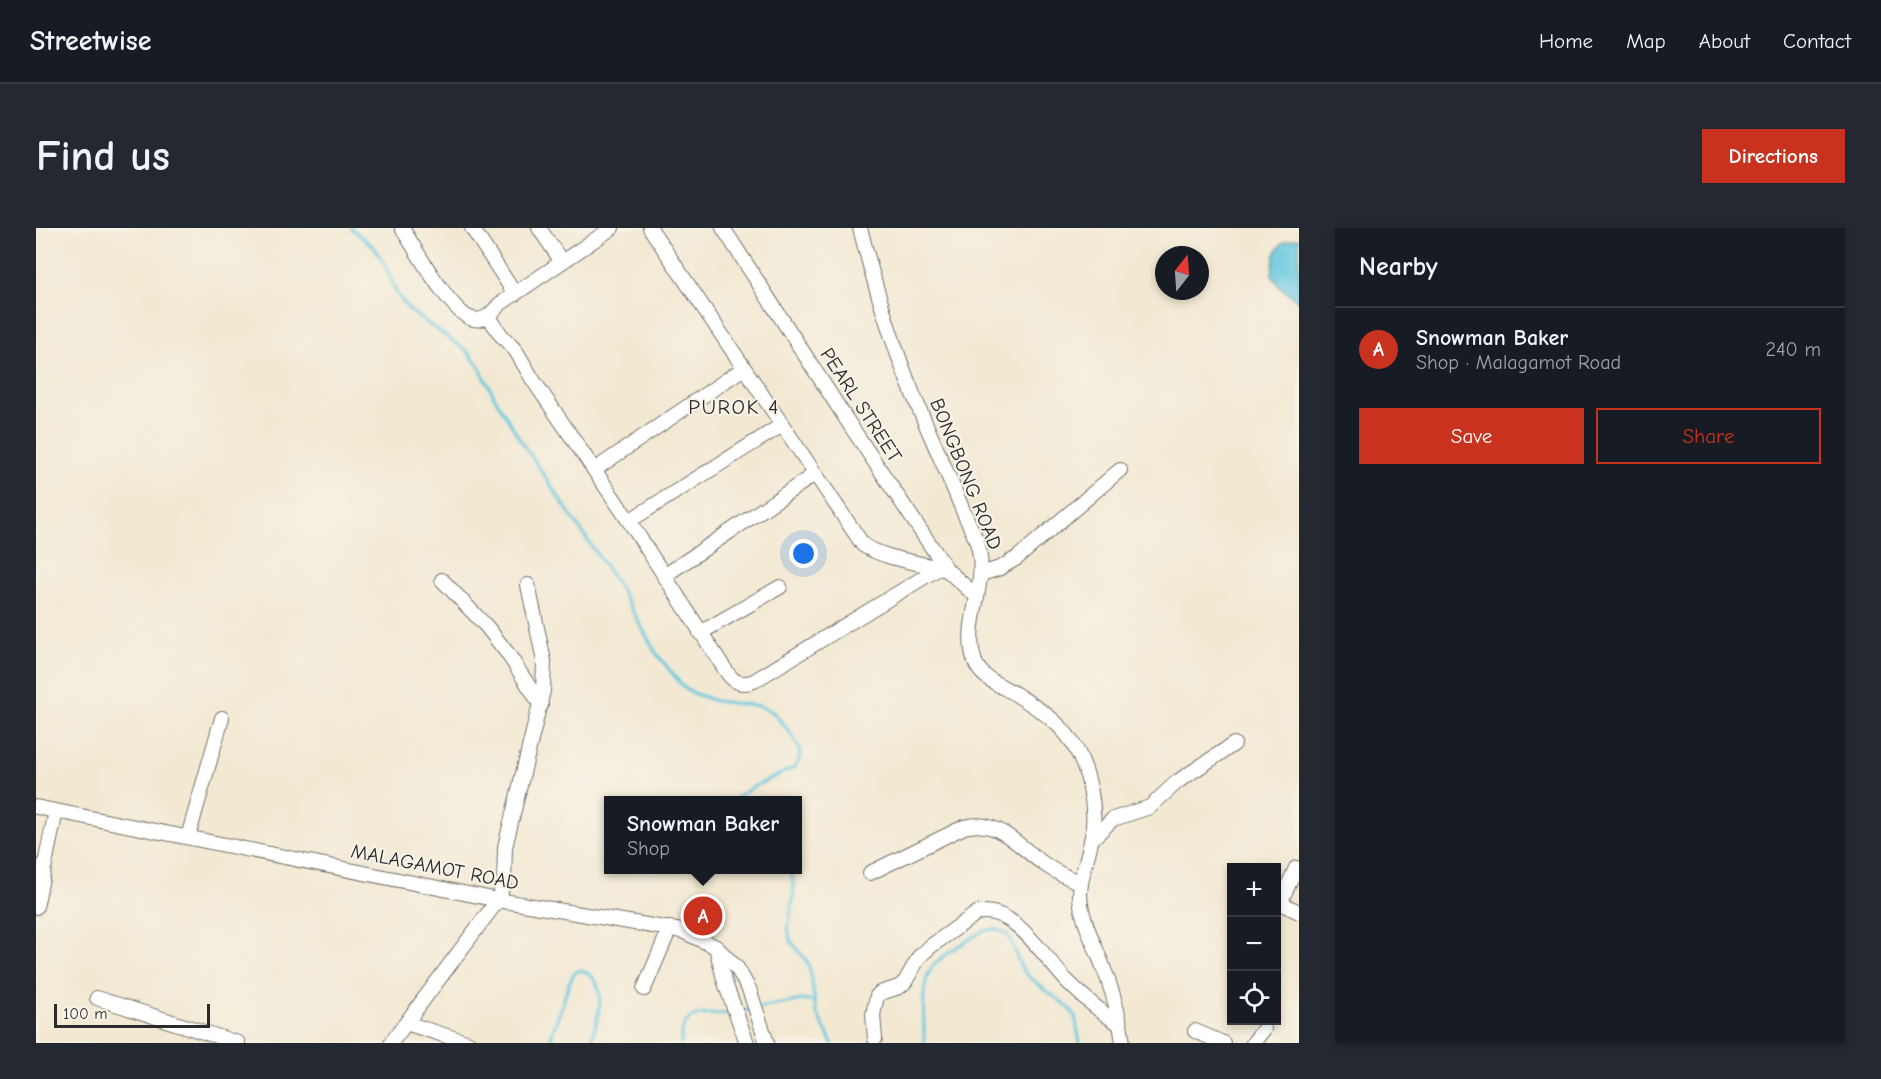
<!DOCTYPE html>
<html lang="en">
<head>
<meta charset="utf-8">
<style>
	body { margin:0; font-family:"Comic Neue",sans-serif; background:#242831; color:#f1f3f6 }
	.controls { position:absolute; right:18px; bottom:18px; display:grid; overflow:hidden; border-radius:0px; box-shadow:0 3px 9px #0003 }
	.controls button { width:54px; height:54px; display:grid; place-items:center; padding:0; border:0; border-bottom:2px solid #363941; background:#171b24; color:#f1f3f6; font:30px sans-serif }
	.compass { position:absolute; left:1119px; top:18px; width:54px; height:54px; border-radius:50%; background:#171b24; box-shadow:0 3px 9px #0003; rotate:17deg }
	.scale { position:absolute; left:18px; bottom:15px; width:156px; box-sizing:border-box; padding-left:6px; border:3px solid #2b2b2b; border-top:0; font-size:16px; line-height:21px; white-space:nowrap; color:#2b2b2b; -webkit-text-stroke:4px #f7f3e8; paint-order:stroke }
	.you { position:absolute; left:768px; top:326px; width:21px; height:21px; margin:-15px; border:4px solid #fff; border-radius:50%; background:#1a73e8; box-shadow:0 0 0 9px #1a73e833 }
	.badge { display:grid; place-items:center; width:39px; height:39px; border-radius:50%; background:#c8321e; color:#fff; font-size:20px; font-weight:700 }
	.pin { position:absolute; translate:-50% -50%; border:3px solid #fff; box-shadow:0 2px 6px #0006 }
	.popup { position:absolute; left:568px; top:568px; width:198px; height:78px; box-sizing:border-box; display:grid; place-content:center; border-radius:0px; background:#171b24; filter:drop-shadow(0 2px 4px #0005); font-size:20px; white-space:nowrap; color:#9ea1a6 }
	.popup b { font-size:22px; color:#f1f3f6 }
	.popup::after { content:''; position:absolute; left:50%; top:100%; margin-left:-12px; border:12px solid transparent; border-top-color:#171b24 }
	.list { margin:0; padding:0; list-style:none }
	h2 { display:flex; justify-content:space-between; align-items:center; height:78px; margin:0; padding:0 24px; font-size:26px }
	h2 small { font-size:20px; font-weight:400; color:#9ea1a6 }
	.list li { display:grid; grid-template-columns:39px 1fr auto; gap:18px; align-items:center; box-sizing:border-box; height:84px; padding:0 24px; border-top:2px solid #363941 }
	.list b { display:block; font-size:22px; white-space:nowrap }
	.list p { margin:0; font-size:20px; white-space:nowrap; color:#9ea1a6 }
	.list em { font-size:20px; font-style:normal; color:#9ea1a6 }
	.actions { display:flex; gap:12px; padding:18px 24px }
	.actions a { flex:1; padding:14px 0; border:2px solid #c8321e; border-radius:0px; text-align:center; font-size:21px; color:#c8321e }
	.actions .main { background:#c8321e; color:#fff }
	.icon { flex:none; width:33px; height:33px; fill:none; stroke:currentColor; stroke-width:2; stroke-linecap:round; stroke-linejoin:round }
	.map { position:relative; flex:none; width:1263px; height:815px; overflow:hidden; border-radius:0px }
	header { display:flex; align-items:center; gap:36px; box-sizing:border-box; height:84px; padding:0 30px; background:#171b24; border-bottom:2px solid #363941 }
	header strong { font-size:28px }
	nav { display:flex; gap:33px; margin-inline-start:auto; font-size:21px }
	.intro { display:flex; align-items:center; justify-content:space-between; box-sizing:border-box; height:144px; padding:0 36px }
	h1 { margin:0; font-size:42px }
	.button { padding:15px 27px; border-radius:0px; background:#c8321e; color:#fff; font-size:21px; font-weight:700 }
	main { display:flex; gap:36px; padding:0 36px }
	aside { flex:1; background:#171b24; border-radius:0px; box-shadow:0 3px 9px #0003 }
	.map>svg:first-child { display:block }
</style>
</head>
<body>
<header>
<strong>Streetwise</strong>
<nav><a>Home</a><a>Map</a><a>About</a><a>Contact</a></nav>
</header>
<div class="intro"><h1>Find us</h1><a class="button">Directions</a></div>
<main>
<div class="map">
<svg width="1263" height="815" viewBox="0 0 1263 815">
	<rect width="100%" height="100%" fill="#f7f3e8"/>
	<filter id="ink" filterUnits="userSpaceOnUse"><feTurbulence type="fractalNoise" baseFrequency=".0167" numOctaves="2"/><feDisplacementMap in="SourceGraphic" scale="12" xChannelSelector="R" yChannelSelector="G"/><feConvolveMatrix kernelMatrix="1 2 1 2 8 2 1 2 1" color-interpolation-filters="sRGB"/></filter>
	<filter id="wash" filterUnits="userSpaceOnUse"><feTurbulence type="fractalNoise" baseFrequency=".008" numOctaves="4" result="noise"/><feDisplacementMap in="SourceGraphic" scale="24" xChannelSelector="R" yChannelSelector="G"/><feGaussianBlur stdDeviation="1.35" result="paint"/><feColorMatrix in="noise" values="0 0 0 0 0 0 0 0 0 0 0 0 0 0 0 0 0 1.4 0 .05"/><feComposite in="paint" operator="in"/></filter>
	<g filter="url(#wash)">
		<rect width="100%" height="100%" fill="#f3e9d3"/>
		<path fill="#61c6df" stroke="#467885" stroke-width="1.5" d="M 1263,10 L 1263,74 L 1243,58 L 1236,46 C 1238,25 1240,12 1263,10 Z"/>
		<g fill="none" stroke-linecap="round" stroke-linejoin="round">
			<g stroke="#61c6df" stroke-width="3">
				<polyline points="315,0 338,19 348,35 361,66 374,83 431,123 443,138 459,170 485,213 583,359 620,425 645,456 652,463 679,473 723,478 737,484 752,502 764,521 764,530 759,539 717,559 705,566 699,572"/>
				<polyline points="755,642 758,662 752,701 755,713 772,735 775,747 780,784 796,815"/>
				<polyline points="723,780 766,772 778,774"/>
				<polyline points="703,784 717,781"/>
				<path d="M 513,815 L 534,753 L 538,745 L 545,742 C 576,754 561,791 555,815"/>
				<path d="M 645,815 C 645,777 673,789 696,785"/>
				<path d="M 888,815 C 889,794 883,754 897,738 C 906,726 934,712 947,703 C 955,701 962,700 969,705 C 979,713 979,732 987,742 C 999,757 1020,768 1034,781 L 1039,788 L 1044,815"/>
			</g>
		</g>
	</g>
	<g filter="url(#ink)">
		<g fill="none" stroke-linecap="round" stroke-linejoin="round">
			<defs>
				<g id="minor">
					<path d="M 366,0 C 378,19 417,88 437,91 C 450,94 456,84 464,76 L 576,0"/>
					<polyline points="436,0 479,66"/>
					<polyline points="503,0 526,34"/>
					<path d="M 614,0 L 827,317 C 849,331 881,334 907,341"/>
					<polyline points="687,0 814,197 911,342 940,368"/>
					<path d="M 824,0 C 840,63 859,126 885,185 C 899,218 914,251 928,285 C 933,297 941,310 943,322 C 951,359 926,398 939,434 C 946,452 967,458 981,467 C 1001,480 1023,493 1036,514 C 1053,541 1062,582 1055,614 C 1051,632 1044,649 1044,667 C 1045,691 1058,715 1066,736 C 1076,761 1084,789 1087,815"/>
					<path d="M 453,89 L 465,107 L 480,123 L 497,152 L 593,293 L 690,443 C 697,454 705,458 718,453 L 903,340"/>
					<polyline points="558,242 708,140"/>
					<polyline points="593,293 746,197"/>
					<polyline points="945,346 964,340 981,330 1084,242"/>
					<polyline points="628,348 779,246"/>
					<polyline points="406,352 451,399 472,426 505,477"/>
					<polyline points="664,405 744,359"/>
					<polyline points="0,579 462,672 646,703 680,719 701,740 713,761 731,815"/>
					<polyline points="152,609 186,490"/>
					<polyline points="1055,612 1077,591 1114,579 1141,554 1198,516"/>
					<polyline points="1260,640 1244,675 1263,684"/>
					<path d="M 834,645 L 928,599 C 963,589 984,621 1011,638 C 1021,645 1033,650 1045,655"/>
					<polyline points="0,679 20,583"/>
					<polyline points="680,719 689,755 711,815"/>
					<polyline points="608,761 634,700"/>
					<polyline points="61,770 202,815"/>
					<polyline points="370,795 433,815"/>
					<polyline points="1159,803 1187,815"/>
					<path d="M 839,811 L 837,787 L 841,768 L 844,765 L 863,759 L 869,754 L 883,729 L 895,718 L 941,685 C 977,676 1008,729 1030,752 C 1047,769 1063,783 1083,796"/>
					<polyline points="355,815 462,672 468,655 469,619 507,463 508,433 492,357"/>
					<polyline points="1217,815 1228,801"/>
				</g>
			</defs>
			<use href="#minor" stroke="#716e66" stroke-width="16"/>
			<use href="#minor" stroke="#fff" stroke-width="14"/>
		</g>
	</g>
	<g text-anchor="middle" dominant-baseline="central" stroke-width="4.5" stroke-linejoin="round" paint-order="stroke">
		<g font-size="20" fill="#2b2b2b" stroke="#f7f3e8">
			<text transform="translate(825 177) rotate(57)">PEARL STREET</text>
			<text transform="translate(930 246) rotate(68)">BONGBONG ROAD</text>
			<text transform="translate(399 639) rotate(11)">MALAGAMOT ROAD</text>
		</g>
		<g font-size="21" letter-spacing="1.5" fill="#2b2b2b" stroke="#f7f3e8">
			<text x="698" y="179">PUROK 4</text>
		</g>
	</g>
</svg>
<div class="controls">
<button>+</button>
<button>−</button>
<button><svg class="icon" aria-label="locate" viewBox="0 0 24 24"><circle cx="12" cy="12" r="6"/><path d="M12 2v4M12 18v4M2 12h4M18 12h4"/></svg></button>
</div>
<svg class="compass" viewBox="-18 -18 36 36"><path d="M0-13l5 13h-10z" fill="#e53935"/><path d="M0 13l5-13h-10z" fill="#9ea1a6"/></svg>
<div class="scale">100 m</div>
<div class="you"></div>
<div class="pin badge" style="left:667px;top:688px">A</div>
<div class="popup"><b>Snowman Baker</b>Shop</div>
</div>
<aside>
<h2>Nearby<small></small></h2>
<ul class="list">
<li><span class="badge">A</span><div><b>Snowman Baker</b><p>Shop · Malagamot Road</p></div><em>240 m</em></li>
</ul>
<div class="actions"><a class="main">Save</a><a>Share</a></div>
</aside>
</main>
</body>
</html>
